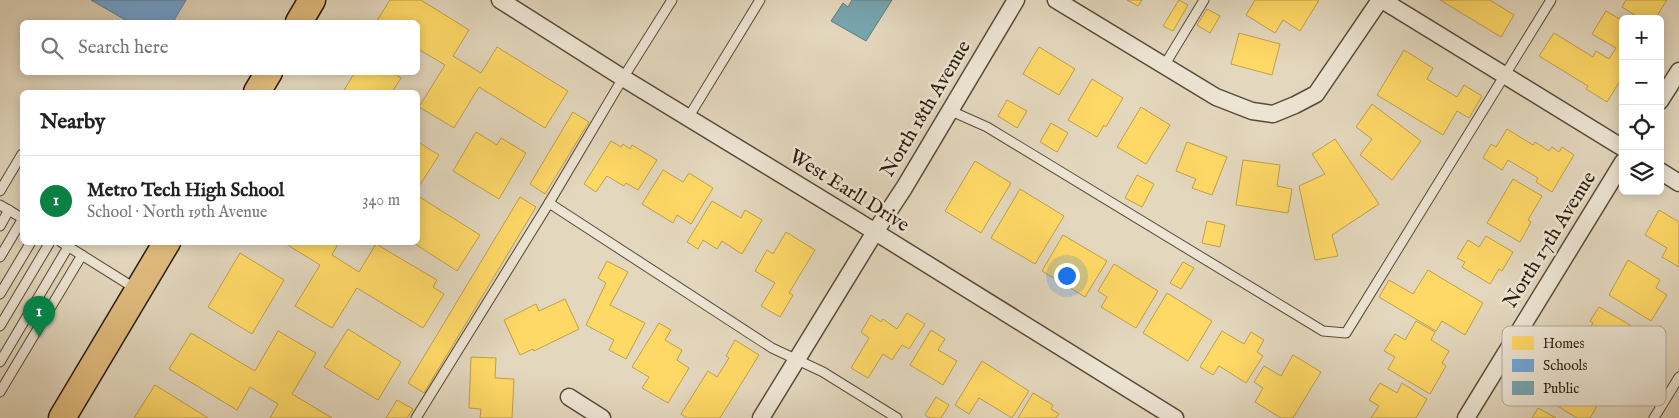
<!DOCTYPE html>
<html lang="en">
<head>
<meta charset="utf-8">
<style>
	body { margin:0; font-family:"IM FELL English",serif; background:#f6f6f6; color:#222 }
	.controls { position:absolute; right:15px; top:15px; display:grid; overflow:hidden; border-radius:8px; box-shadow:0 2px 12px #0003 }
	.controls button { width:45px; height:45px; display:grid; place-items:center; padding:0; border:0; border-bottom:1px solid #e0e0e0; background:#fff; color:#222; font:25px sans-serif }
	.you { position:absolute; left:1066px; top:275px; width:18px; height:18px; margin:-12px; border:4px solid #fff; border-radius:50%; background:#1a73e8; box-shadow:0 0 0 8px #1a73e833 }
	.badge { display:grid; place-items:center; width:32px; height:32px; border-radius:50%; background:#0b8043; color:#fff; font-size:16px; font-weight:700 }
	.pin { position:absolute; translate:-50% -41px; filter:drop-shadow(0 1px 2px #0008) }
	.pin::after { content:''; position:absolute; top:26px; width:18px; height:15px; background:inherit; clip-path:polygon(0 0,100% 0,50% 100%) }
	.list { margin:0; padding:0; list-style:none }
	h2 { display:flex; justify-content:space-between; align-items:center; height:65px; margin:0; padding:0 20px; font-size:21px }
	h2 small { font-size:16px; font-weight:400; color:#767676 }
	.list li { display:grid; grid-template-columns:32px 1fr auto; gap:15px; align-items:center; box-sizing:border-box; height:90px; padding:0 20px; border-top:1px solid #e0e0e0 }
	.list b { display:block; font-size:19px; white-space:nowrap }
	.list p { margin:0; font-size:16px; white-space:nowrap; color:#767676 }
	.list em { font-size:16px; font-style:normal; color:#767676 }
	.icon { flex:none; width:28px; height:28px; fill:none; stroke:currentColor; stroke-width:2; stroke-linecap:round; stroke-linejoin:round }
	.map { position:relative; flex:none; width:1679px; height:418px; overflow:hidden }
	.search { position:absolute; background:#fff; box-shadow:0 2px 12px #0003; left:20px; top:20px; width:400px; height:55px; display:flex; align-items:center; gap:12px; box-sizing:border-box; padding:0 18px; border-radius:8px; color:#767676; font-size:19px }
	.panel { position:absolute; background:#fff; box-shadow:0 2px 12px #0003; left:20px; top:90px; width:400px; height:155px; border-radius:8px }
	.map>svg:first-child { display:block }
</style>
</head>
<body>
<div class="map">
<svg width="1679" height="418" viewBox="0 0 1679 418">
	<rect width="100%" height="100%" fill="#e3d7bd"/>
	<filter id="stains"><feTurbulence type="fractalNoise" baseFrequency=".004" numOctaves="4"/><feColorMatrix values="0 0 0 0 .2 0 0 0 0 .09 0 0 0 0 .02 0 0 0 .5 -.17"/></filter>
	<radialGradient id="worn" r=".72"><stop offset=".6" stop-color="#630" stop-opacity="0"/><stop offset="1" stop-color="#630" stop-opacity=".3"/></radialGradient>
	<g fill="#ffd966" stroke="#bfa04b">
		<polygon points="390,0 421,0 469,30 453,56 481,73 497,47 568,91 545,128 479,87 454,128 419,107 445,65 418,49 418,22 376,22"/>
		<polygon points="1127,0 1142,0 1138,6"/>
		<polygon points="1179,0 1188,5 1173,31 1163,26"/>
		<polygon points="1255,0 1319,0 1300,31 1283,20 1275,33 1246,15"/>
		<polygon points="1440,0 1490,0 1514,15 1501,37"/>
		<polygon points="1626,0 1667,0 1655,19 1641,19 1622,7"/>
		<polygon points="1207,9 1220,16 1210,33 1197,25"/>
		<polygon points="1606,11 1623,21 1623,76 1607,102 1586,89 1588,86 1539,56 1554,33 1593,57 1596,51 1609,59 1616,48 1592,34"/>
		<polygon points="1239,33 1280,44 1272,75 1231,64"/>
		<polygon points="1039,47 1075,69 1059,95 1023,74"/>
		<polygon points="1404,50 1433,68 1427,79 1457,97 1464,85 1482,96 1469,118 1457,111 1443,135 1377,95"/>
		<polygon points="355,72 392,72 401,78 392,92 343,92"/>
		<polygon points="1092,79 1123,98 1106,127 1104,125 1097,137 1068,120"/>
		<polygon points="1007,100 1027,111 1017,128 998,116"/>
		<polygon points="1372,104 1421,141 1392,180 1360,155 1372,139 1356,127"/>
		<polygon points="1141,107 1170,125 1146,164 1117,147"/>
		<polygon points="573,112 589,122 545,194 530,184"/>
		<polygon points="1051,123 1068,133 1057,152 1040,142"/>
		<polygon points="1507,129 1533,145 1535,142 1549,151 1552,147 1559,152 1562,147 1574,155 1552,192 1536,182 1538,178 1508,160 1502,170 1483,158 1491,144 1496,147"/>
		<polygon points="476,132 497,145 501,138 526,153 499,199 453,171"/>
		<polygon points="1335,139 1379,204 1332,235 1338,256 1315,260 1299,186 1325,174 1312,154"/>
		<polygon points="611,141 621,147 623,144 630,149 632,145 657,160 638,190 626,183 624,186 607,176 596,192 584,184"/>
		<polygon points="418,142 439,155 418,188"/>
		<polygon points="1187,142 1227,157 1212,195 1192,188 1196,179 1176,171"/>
		<polygon points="1243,160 1280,165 1277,186 1292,189 1288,213 1236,205"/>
		<polygon points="975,161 1011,183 981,233 945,211"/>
		<polygon points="663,170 683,182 689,173 713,188 691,224 677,215 673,223 642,204"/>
		<polygon points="1137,175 1154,184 1142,207 1125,198"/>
		<polygon points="1513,179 1542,196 1528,220 1531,222 1520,242 1487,223"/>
		<polygon points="1020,189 1064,216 1035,264 991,238"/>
		<polygon points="418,196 480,235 457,271 412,242 418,242"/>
		<polygon points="520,197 536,207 424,393 408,383"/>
		<polygon points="712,201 741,218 745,210 762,220 742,254 722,241 717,249 703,240 698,249 687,242"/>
		<polygon points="1659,210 1679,222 1679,267 1662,257 1667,248 1645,235"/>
		<polygon points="1207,221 1225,225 1220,247 1202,243"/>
		<polygon points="786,232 815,250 789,293 793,295 780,317 761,306 775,283 755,271 767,250 773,254"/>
		<polygon points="1063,235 1107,261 1085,297 1042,271"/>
		<polygon points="1486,236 1513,252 1502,271 1499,269 1490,284 1462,267 1465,262 1457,258 1468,240 1479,247"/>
		<polygon points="283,242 339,242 332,255 359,272 376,244 437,280 433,287 444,294 423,328 357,288 332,328 295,306 320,265"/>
		<polygon points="240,253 284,280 252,334 208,307"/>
		<polygon points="1628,260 1660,280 1656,288 1667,295 1651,321 1609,295"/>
		<polygon points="607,261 628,272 610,305 645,323 626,359 609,350 614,340 586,325 606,283 598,278"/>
		<polygon points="1183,262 1194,268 1181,289 1170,283"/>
		<polygon points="1114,264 1158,291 1136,328 1101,307 1107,297 1098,291"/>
		<polygon points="1428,270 1483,303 1465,335 1442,321 1436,331 1379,297 1389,280 1413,294"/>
		<polygon points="1167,293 1212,321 1188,361 1143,333"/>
		<polygon points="565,299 579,329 534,351 533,349 520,355 504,320 536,304 539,311"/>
		<polygon points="1599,307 1635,328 1611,367 1579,347 1593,323 1590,321"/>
		<polygon points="907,313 925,324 909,349 902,345 892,360 883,354 868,378 851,368 869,338 861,332 871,315 881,322 883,319 897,329"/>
		<polygon points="1416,321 1435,332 1431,340 1449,351 1442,363 1446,366 1430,394 1388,369 1395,357 1384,351 1395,334 1405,340"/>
		<polygon points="659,323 671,330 665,340 682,350 677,360 689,368 668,403 642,388 649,377 632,367"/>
		<polygon points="348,329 401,362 378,400 324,367"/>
		<polygon points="931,330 945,339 938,350 957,361 943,385 910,365"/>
		<polygon points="278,331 316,353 292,394 332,418 270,418 278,404 250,387 237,410 169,369 191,333 255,371"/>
		<polygon points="1222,331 1244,344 1251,332 1264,340 1257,352 1263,356 1246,383 1219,366 1213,375 1200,367"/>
		<polygon points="735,340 759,355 720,418 687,418 681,414 708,371 717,377 729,358 726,356"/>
		<polygon points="1293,355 1321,372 1293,418 1281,418 1255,402 1263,388 1254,382 1264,366 1281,376"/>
		<polygon points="1568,356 1600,375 1596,383 1607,389 1590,418 1577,418 1546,399 1561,374 1559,372"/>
		<polygon points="471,357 496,358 495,378 514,379 512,418 480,418 481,409 469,408"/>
		<polygon points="982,361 1029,391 1012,418 979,398 969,414 955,405"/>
		<polygon points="1380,383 1397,393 1402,383 1427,399 1416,418 1371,418 1379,406 1369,400"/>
		<polygon points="155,385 208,418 134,418"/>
		<polygon points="1033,393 1053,405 1051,409 1059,414 1056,418 1018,418"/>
		<polygon points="936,397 949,405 941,418 930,418 925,415"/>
		<polygon points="397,400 413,409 407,418 386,418"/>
		<polygon points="1538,408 1556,418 1532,418"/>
	</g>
	<polygon fill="#6fa8dc" stroke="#5a7e9e" points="91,0 186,0 173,22 146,22 143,21 142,22 129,22"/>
	<polygon fill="#76a5af" stroke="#5f7c7e" points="852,0 892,0 866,41 831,21 843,3 848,7"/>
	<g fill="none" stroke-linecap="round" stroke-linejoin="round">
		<defs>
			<g id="service">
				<polyline points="1164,66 1204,0"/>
				<polyline points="951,111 987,127 1323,331 1346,333 1551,0"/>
				<polyline points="688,118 760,0"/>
				<polyline points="0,191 22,154"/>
				<polyline points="549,203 772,348 823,372 897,418"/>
				<polyline points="0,205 22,218"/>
				<polyline points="0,226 9,210"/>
				<polyline points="61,242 136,289"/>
				<polyline points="0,257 22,220"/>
				<polyline points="0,294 31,242"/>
				<polyline points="0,326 50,242"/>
				<polyline points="0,362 68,247"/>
				<polyline points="0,392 82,255"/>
				<polyline points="416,418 549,203 623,78 672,0"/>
				<polyline points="1654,418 1679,377"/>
			</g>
			<g id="minor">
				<polyline points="500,0 623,78 856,220 1175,418"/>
				<polyline points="1056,0 1216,97 1252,111 1273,114 1295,105 1316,94 1380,0"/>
				<polyline points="1382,0 1623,148"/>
				<polyline points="1660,101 1679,71"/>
				<polyline points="1660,171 1679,183"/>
				<polyline points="569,397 602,418"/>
				<polyline points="761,418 875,232 904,188 1016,0"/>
				<polyline points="1466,418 1623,162"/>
			</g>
			<g id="primary">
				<polyline points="299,22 312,0"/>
				<polyline points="257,92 269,72"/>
				<polyline points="62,418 167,242"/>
			</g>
		</defs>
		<use href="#service" stroke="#584b39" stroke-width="11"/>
		<use href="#minor" stroke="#584b39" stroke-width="19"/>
		<use href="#primary" stroke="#291c0d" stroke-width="29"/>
		<use href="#service" stroke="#ede5d4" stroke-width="9"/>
		<use href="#minor" stroke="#ede5d4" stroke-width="16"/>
		<use href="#primary" stroke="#e2bc7e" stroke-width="26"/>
	</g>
	<g text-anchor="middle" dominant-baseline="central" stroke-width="5" stroke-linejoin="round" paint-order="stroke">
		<g font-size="20" fill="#291c0d" stroke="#ede5d4">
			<text transform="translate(926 109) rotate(-59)">North 18th Avenue</text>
			<text transform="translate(849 191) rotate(32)">West Earll Drive</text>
			<text transform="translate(1550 240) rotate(-58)">North 17th Avenue</text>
		</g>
	</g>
	<rect x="1502" y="326" width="164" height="80" rx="8" fill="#ede5d4" stroke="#b2a998" stroke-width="1"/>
	<rect x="1512" y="336" width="22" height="14" fill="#ffd966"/>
	<rect x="1512" y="359" width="22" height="13" fill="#6fa8dc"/>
	<rect x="1512" y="381" width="22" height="14" fill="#76a5af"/>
	<g font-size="14" fill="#291c0d">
		<text x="1543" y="348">Homes</text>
		<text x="1543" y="370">Schools</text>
		<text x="1543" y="393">Public</text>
	</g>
	<rect width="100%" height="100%" filter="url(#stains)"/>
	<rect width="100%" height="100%" fill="url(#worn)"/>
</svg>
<div class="controls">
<button>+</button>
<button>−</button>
<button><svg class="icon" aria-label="locate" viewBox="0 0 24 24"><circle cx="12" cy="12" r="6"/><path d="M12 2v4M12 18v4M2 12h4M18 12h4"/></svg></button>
<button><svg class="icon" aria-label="layers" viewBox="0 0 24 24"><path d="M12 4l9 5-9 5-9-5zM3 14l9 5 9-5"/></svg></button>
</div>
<div class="you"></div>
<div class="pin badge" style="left:39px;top:337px">1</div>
<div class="search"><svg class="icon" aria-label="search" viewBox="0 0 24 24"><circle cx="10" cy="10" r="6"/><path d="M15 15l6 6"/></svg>Search here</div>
<section class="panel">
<h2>Nearby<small></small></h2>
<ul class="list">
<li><span class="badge">1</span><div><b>Metro Tech High School</b><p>School · North 19th Avenue</p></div><em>340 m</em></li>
</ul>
</section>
</div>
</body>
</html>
